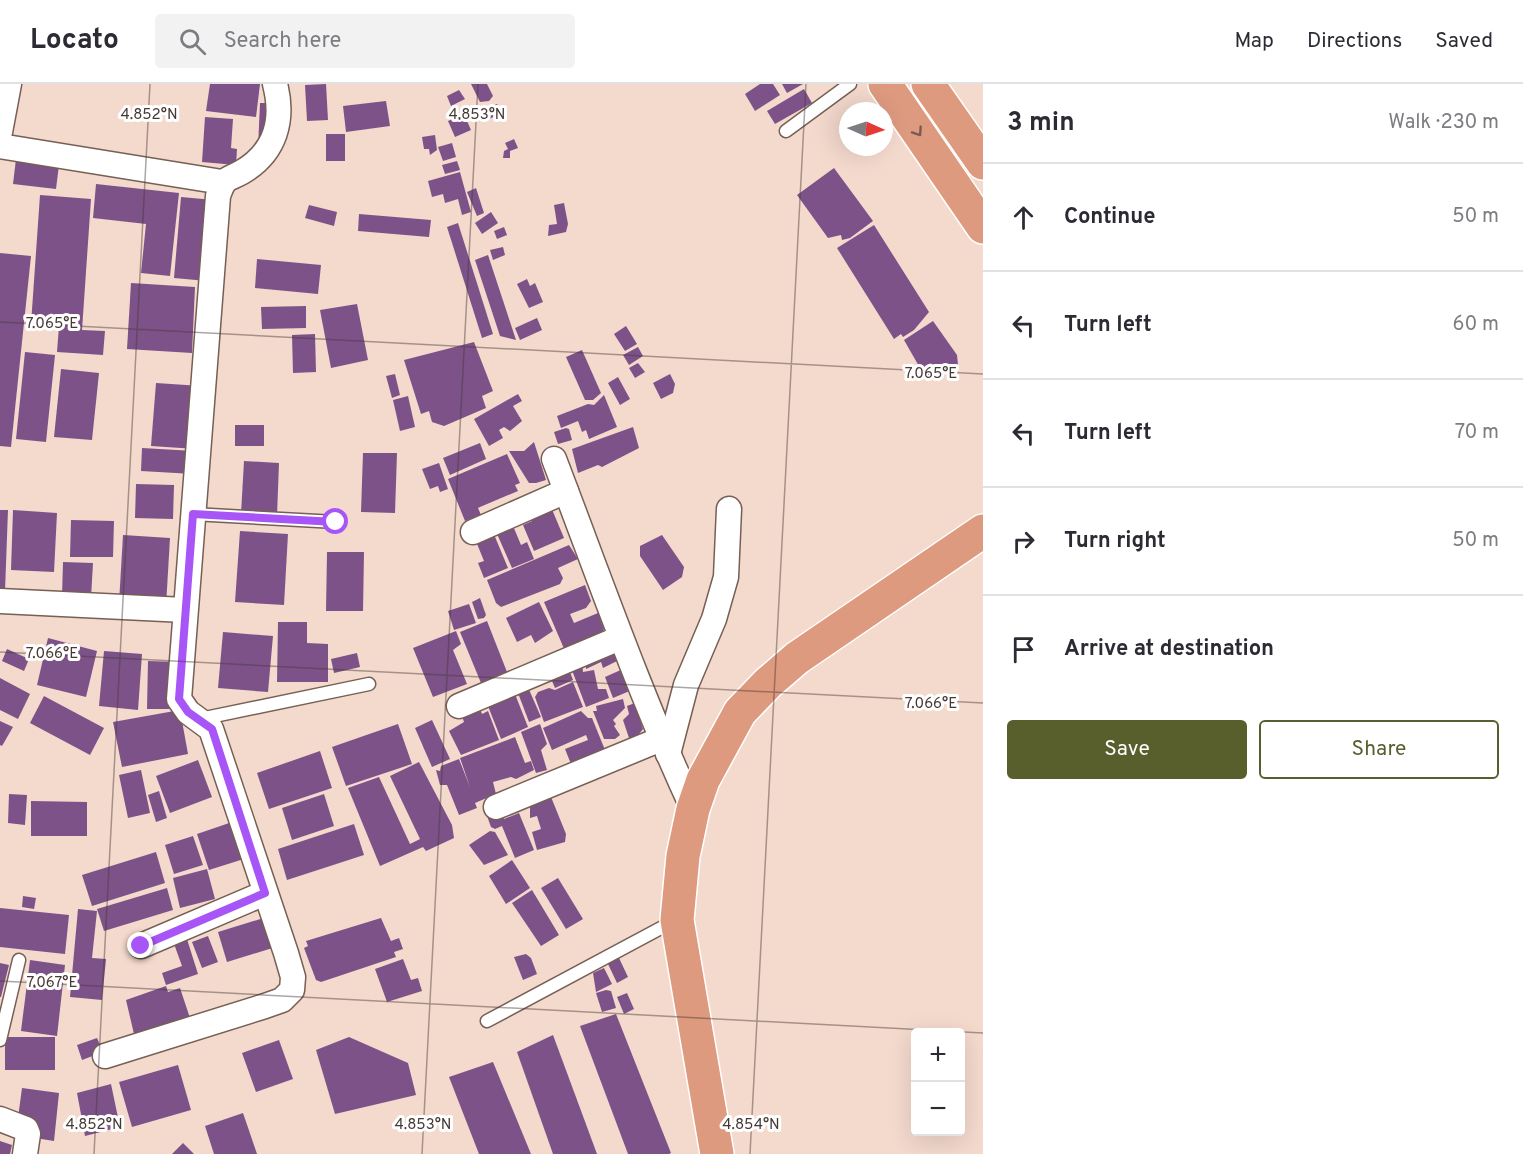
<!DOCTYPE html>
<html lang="en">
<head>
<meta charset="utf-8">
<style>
	body { margin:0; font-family:Overpass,sans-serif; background:#f2f2f3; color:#2b2b33 }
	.controls { position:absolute; right:18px; bottom:18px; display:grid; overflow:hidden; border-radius:6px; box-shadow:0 6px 24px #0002 }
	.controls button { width:54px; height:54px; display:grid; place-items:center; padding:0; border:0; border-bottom:2px solid #e1e1e2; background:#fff; color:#2b2b33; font:30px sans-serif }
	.compass { position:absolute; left:839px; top:18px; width:54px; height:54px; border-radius:50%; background:#fff; box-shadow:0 6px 24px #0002; rotate:93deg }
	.stop { position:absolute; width:18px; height:18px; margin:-14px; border:4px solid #a855f7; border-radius:50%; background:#fff }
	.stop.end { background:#a855f7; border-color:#fff; box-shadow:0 2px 6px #0008 }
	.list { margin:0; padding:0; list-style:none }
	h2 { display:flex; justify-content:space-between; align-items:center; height:78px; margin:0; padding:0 24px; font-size:26px }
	h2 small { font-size:20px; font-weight:400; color:#7c7c81 }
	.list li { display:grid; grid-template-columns:39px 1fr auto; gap:18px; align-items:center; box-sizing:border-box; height:108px; padding:0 24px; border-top:2px solid #e1e1e2 }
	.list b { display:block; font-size:22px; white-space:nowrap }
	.list em { font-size:20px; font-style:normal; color:#7c7c81 }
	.actions { display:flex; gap:12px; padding:18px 24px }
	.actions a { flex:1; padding:14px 0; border:2px solid #585e2c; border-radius:6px; text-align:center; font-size:21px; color:#585e2c }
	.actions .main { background:#585e2c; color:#fff }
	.icon { flex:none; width:33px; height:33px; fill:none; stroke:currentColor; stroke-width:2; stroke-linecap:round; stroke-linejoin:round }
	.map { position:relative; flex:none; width:983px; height:1070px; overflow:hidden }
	header { display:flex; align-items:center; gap:36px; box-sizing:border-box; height:84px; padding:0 30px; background:#fff; border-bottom:2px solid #e1e1e2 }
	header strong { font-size:28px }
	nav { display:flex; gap:33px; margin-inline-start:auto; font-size:21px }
	.search { width:420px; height:54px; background:#f2f2f3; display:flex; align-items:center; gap:15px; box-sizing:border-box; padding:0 21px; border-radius:6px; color:#7c7c81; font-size:22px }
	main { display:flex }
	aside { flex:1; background:#fff }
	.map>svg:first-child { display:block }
</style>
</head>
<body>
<header>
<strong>Locato</strong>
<div class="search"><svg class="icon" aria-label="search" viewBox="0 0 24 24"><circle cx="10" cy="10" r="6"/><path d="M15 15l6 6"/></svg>Search here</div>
<nav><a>Map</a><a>Directions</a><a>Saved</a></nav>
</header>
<main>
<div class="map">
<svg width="983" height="1070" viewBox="0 0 983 1070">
	<rect width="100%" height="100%" fill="#f4d9cd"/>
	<g fill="#7d5289">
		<polygon points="210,0 260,0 256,33 206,27"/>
		<polygon points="326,0 328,36 307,37 305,1"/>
		<polygon points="471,0 487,0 493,12 489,17 480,18"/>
		<polygon points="760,0 773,0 780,11 755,27 745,10"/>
		<polygon points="782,0 803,0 787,9"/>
		<polygon points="804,5 812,19 775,40 767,27"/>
		<polygon points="459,6 465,15 451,22 447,12"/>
		<polygon points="386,17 390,42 346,48 343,22"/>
		<polygon points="260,19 276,19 258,64"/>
		<polygon points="497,20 502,29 489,35 485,25"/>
		<polygon points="464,30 471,46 455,53 448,37"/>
		<polygon points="205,33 233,35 231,64 237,65 236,81 202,78"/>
		<rect x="326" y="50" width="19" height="27"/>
		<polygon points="435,51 437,66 430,71 429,65 424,65 422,53"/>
		<polygon points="514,55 518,64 510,67 510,74 503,74 504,67 508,65 505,59"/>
		<polygon points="452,59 456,73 443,77 438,63"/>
		<polygon points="16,75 59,81 56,105 13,100"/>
		<polygon points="457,77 460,86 445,90 442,81"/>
		<polygon points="834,84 873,137 850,154 842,156 841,151 828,154 797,111"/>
		<polygon points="460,88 471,128 462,131 458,115 445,119 443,110 432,113 428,97"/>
		<polygon points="96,100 179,109 170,192 141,189 146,140 93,134"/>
		<polygon points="476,104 484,129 477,132 467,108"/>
		<polygon points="40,111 91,115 82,246 105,247 103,271 57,268 59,242 31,240"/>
		<polygon points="181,113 214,116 207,197 174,194"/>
		<polygon points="564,119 568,140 566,148 548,152 549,141 557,140 554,121"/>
		<polygon points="309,121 337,128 334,142 305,134"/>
		<polygon points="491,128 498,139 482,150 475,139"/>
		<polygon points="359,130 431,136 429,153 358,147"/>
		<polygon points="458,139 493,250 482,254 447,143"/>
		<polygon points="874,141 929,228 914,246 903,253 901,250 894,255 837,164"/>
		<polygon points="504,143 507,151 497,155 494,147"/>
		<polygon points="503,163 505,171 493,176 490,166"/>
		<polygon points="0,169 31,172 11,363 0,362"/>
		<polygon points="488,171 516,256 500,252 475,176"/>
		<polygon points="257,175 321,181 318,210 255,204"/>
		<polygon points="527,195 530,202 535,199 543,218 529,224 517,200"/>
		<polygon points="131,199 195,203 192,269 127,265"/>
		<polygon points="357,220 368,276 331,284 320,226"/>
		<polygon points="306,222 306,244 262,245 261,223"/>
		<polygon points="537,234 542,246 520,256 515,244"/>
		<polygon points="933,237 957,271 958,281 930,297 924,291 904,256"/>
		<polygon points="626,242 637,260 625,267 614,250"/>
		<polygon points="315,250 316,288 293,289 292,251"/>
		<polygon points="474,258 493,307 482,312 486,324 444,342 432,338 429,327 421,330 404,276"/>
		<polygon points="638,263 643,272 629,281 623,271"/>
		<polygon points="582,266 601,309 593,316 585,316 566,273"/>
		<polygon points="25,268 55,271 46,358 16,355"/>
		<polygon points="638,279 645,288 635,294 629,284"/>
		<polygon points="61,285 99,289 92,356 54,353"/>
		<polygon points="395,290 400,311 392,314 386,292"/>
		<polygon points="670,290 675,300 673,309 661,315 653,299"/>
		<polygon points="618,293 630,315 620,321 608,299"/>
		<polygon points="156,299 201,302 196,365 151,362"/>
		<polygon points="518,310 522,317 513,322 522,337 510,347 504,343 499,346 503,354 489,362 474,335"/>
		<polygon points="604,311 617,343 589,355 586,346 582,348 578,337 561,344 557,332 588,320 594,321"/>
		<polygon points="408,312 415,343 400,347 393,316"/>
		<rect x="235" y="341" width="29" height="21"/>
		<polygon points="633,343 639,364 602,383 598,381 578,389 572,365"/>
		<polygon points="566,344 569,345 572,356 558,360 554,348"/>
		<polygon points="534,358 546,396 536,399 529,399 509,367 524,367"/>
		<polygon points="480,359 486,375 450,391 443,374"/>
		<polygon points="142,364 194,367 193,390 141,387"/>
		<polygon points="363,369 397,369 395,429 361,428"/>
		<polygon points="507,370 520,399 515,401 518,407 480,423 478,424 481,431 465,437 448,395"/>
		<polygon points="244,377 279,379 277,432 241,430"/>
		<polygon points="439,379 448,405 440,408 438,402 430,405 422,385"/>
		<polygon points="136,400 174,401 173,435 135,434"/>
		<polygon points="551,423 564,454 534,467 523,441 532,437 530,432"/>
		<polygon points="0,426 8,426 5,507 0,507"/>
		<polygon points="13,426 57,429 54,488 11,486"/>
		<polygon points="71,436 114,437 113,473 70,473"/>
		<polygon points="511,437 521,461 527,458 534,475 512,484 494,443"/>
		<polygon points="240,447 288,450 284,521 235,518"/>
		<polygon points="493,448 508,484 484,494 478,479 484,477 473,450"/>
		<polygon points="123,451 170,454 166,522 119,519"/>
		<polygon points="662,451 684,483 682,493 663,506 640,472 640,462"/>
		<polygon points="569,461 578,475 558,484 563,494 560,500 501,523 496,519 487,496"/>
		<polygon points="327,468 364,468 363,527 326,527"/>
		<polygon points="63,478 93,479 91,514 62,512"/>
		<polygon points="585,501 591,517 586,524 570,530 574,539 598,529 604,545 600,552 565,567 544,518"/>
		<polygon points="480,514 486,531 484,534 478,535 472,518"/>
		<polygon points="539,518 553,547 535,559 531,551 517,558 506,534"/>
		<polygon points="469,520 476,539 454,546 448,527"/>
		<polygon points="487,537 507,588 481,599 460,548"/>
		<polygon points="278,538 307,538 307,559 328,560 328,598 277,598"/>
		<polygon points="456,547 461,560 453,566 467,600 433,613 413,564"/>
		<polygon points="223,548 273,552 268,608 218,604"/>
		<polygon points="48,554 97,567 86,613 37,601"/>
		<polygon points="611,564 617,577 603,584 601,578 586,585 586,575"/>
		<polygon points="7,565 29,575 24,587 2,577"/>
		<polygon points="104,567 142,570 138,626 99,622"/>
		<polygon points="357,569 360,583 334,589 331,575"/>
		<polygon points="148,577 178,578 177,625 147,625"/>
		<polygon points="582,577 583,588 594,586 598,605 606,605 609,614 586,623 570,581"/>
		<polygon points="567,580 573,596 555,604 552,597 546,599 543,593"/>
		<polygon points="623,585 632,606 613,614 605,593"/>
		<polygon points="0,594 30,610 18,635 0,626"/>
		<polygon points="573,598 583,623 544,638 535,613 538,608 549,604 555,606"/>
		<polygon points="527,601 541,633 529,638 518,609"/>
		<polygon points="513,605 528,643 501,655 486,617"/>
		<polygon points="44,612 104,644 90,671 30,639"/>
		<polygon points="623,615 625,624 613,636 616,640 614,642 620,651 615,655 604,655 593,627 597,627 596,622"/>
		<polygon points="478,619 482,630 488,627 499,656 461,671 449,647 464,638 460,626"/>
		<polygon points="635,619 643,645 636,654 629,654 623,636 629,630 627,622"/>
		<polygon points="180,626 188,670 122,683 113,638"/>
		<polygon points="581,627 588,634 592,634 605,666 571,680 565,665 588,656 586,651 552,666 543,644"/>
		<polygon points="432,636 450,675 432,683 415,644"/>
		<polygon points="0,637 13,643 2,662 0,661"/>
		<polygon points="398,640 412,680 346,702 332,663"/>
		<polygon points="540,640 547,660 541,666 547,686 536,689 521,648"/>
		<polygon points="515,653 525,679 531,677 534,686 516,695 511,693 493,698 496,710 475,719 477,724 459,731 447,701 440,701 436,686 440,687 441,682 459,675 470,703 460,674"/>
		<polygon points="320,667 332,704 269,725 257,689"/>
		<polygon points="198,676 212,713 170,729 156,692"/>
		<polygon points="419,678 452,741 454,754 426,767 423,763 380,782 348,704 379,693 410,760 420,755 390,692"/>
		<polygon points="141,686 150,729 128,734 119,691"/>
		<polygon points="159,707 167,734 156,738 148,711"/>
		<polygon points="549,708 566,750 565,758 537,766 532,748 541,745 537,732 530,734 530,718"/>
		<polygon points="9,710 27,711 25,741 8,739"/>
		<polygon points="324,710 334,742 292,756 282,724"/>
		<polygon points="31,717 87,718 87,752 31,752"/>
		<polygon points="500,726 504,735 519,729 534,766 515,774 502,742 495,745 491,743 487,732"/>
		<polygon points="238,736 250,773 209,786 197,750"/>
		<polygon points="354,740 364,771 287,796 278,765"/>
		<polygon points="490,747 495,748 508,771 484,781 469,761"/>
		<polygon points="193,752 203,781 174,790 165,761"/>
		<polygon points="156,768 165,799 92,822 82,791"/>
		<polygon points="512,776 530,804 506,820 489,792"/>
		<polygon points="207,785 215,815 180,824 173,794"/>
		<polygon points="558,794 583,835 566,845 541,804"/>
		<polygon points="167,804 173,826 104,847 97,825"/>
		<polygon points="532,806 559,851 541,862 512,819"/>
		<polygon points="23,812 36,814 34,825 22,823"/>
		<polygon points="0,824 69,831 65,870 0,863"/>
		<polygon points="78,825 97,827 92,874 106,875 102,916 70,913"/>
		<polygon points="270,832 279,862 227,878 218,848"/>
		<polygon points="381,834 391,857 399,854 403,865 394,868 396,873 321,898 316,896 304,864 308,862 306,857"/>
		<polygon points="186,852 198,890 166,901 162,889 182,882 173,857"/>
		<polygon points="208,852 218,878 202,884 192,858"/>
		<polygon points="526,870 531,874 537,890 523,896 514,873"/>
		<polygon points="619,874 628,893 617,899 608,880"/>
		<polygon points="403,875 411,896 418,894 422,907 387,918 375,885"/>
		<polygon points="30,876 65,881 57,952 21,947"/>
		<polygon points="0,879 9,881 1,913 0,913"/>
		<polygon points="604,884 612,900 596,908 593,889"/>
		<polygon points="166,902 168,908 180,904 190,934 134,950 126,916"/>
		<polygon points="606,906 611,907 616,924 602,928 596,909"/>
		<polygon points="627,909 634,925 624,930 617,913"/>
		<polygon points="616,930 671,1069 669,1070 628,1070 580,942"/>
		<polygon points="553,951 597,1070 553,1070 517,968"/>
		<rect x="5" y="953" width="50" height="33"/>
		<polygon points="349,953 408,979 416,1011 335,1030 316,966"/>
		<polygon points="97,954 103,968 82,976 77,961"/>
		<polygon points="279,956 293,995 256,1008 242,969"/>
		<polygon points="493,978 531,1070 479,1070 449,993"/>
		<polygon points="178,981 191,1026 132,1043 119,998"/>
		<polygon points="111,1000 120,1043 85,1052 77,1009"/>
		<polygon points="22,1004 59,1009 54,1057 35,1054 18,1034"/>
		<polygon points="243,1029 257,1070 214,1070 205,1042"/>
		<polygon points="0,1057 12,1061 10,1070 0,1070"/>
		<polygon points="183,1059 194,1070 172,1070"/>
	</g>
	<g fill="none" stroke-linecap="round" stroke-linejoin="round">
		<defs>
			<g id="service">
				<polyline points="786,47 850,0"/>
				<polyline points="193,430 336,438"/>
				<polyline points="200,635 369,600"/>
				<polyline points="487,937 674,837"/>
				<polyline points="0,956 19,876"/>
			</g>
			<g id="minor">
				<polyline points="0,48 9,0"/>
				<polyline points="0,62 222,98"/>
				<path d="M 554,375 C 599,493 640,611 693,725"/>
				<polyline points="473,448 566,407"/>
				<polyline points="0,517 185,526"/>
				<polyline points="459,622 620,554"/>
				<polyline points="668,670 686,601 714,535 726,493 729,425"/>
				<polyline points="496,723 661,655"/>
				<polyline points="141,862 265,809"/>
				<path d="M 105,972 L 265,922 L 282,916 L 292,906 L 293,893 L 286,869 L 211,645 L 188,628 L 179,615 L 218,112 C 225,92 226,97 242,88 C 276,68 284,35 275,0"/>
				<polyline points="0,1035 26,1045 28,1050 25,1070"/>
			</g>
			<g id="trunk">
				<polyline points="885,0 983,143"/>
				<polyline points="928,0 983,79"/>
				<polyline points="717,1070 677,836 683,772 693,725 703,696 740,628 768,599 797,574 983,447"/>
			</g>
		</defs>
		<use href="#service" stroke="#765f55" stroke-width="15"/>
		<use href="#minor" stroke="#765f55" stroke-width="27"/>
		<use href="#trunk" stroke="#fff" stroke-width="36"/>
		<use href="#service" stroke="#fff" stroke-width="12"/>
		<use href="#minor" stroke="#fff" stroke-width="24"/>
		<use href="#trunk" stroke="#de9a7f" stroke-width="33"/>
	</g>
	<defs><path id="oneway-chevron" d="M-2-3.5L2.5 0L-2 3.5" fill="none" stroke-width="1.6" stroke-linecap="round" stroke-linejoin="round" transform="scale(1.5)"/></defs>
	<use stroke="#7a5b4f" href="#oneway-chevron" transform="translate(918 48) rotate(56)"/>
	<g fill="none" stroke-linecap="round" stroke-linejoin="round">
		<polyline stroke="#a855f7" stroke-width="8" points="141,862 265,809 212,645 188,628 179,615 193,430 336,438"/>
	</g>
	<path fill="none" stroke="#443935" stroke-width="1.5" stroke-opacity="0.45" d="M 0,238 L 983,290M 0,568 L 983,619M 0,897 L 983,949M 94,1070 L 150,0M 422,1070 L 478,0M 750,1070 L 806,0"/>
	<g font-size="15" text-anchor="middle" fill="#443935" stroke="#fff" stroke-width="6" stroke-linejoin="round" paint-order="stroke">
		<text x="149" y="35">4.852°N</text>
		<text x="477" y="35">4.853°N</text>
		<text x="52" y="244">7.065°E</text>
		<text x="931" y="294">7.065°E</text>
		<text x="52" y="574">7.066°E</text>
		<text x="931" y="624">7.066°E</text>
		<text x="52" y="903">7.067°E</text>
		<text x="94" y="1045">4.852°N</text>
		<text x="423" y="1045">4.853°N</text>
		<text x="751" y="1045">4.854°N</text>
	</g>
</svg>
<div class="controls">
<button>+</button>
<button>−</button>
</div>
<svg class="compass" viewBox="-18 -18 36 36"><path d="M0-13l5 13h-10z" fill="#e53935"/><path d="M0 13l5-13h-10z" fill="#7c7c81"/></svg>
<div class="stop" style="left:336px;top:438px"></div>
<div class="stop end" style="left:141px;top:862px"></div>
</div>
<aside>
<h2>3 min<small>Walk · 230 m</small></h2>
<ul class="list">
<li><svg class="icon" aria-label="ahead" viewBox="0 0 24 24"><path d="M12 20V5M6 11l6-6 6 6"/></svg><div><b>Continue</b></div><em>50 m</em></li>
<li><svg class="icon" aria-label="left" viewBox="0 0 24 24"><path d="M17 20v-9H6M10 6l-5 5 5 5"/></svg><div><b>Turn left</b></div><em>60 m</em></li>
<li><svg class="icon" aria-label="left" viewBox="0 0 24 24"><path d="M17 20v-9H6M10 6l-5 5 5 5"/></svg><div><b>Turn left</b></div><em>70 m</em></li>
<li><svg class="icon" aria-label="right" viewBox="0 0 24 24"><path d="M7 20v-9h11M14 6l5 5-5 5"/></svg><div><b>Turn right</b></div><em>50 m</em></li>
<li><svg class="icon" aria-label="arrive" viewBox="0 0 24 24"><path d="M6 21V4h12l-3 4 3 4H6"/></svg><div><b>Arrive at destination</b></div></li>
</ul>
<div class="actions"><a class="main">Save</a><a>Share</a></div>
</aside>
</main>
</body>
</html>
